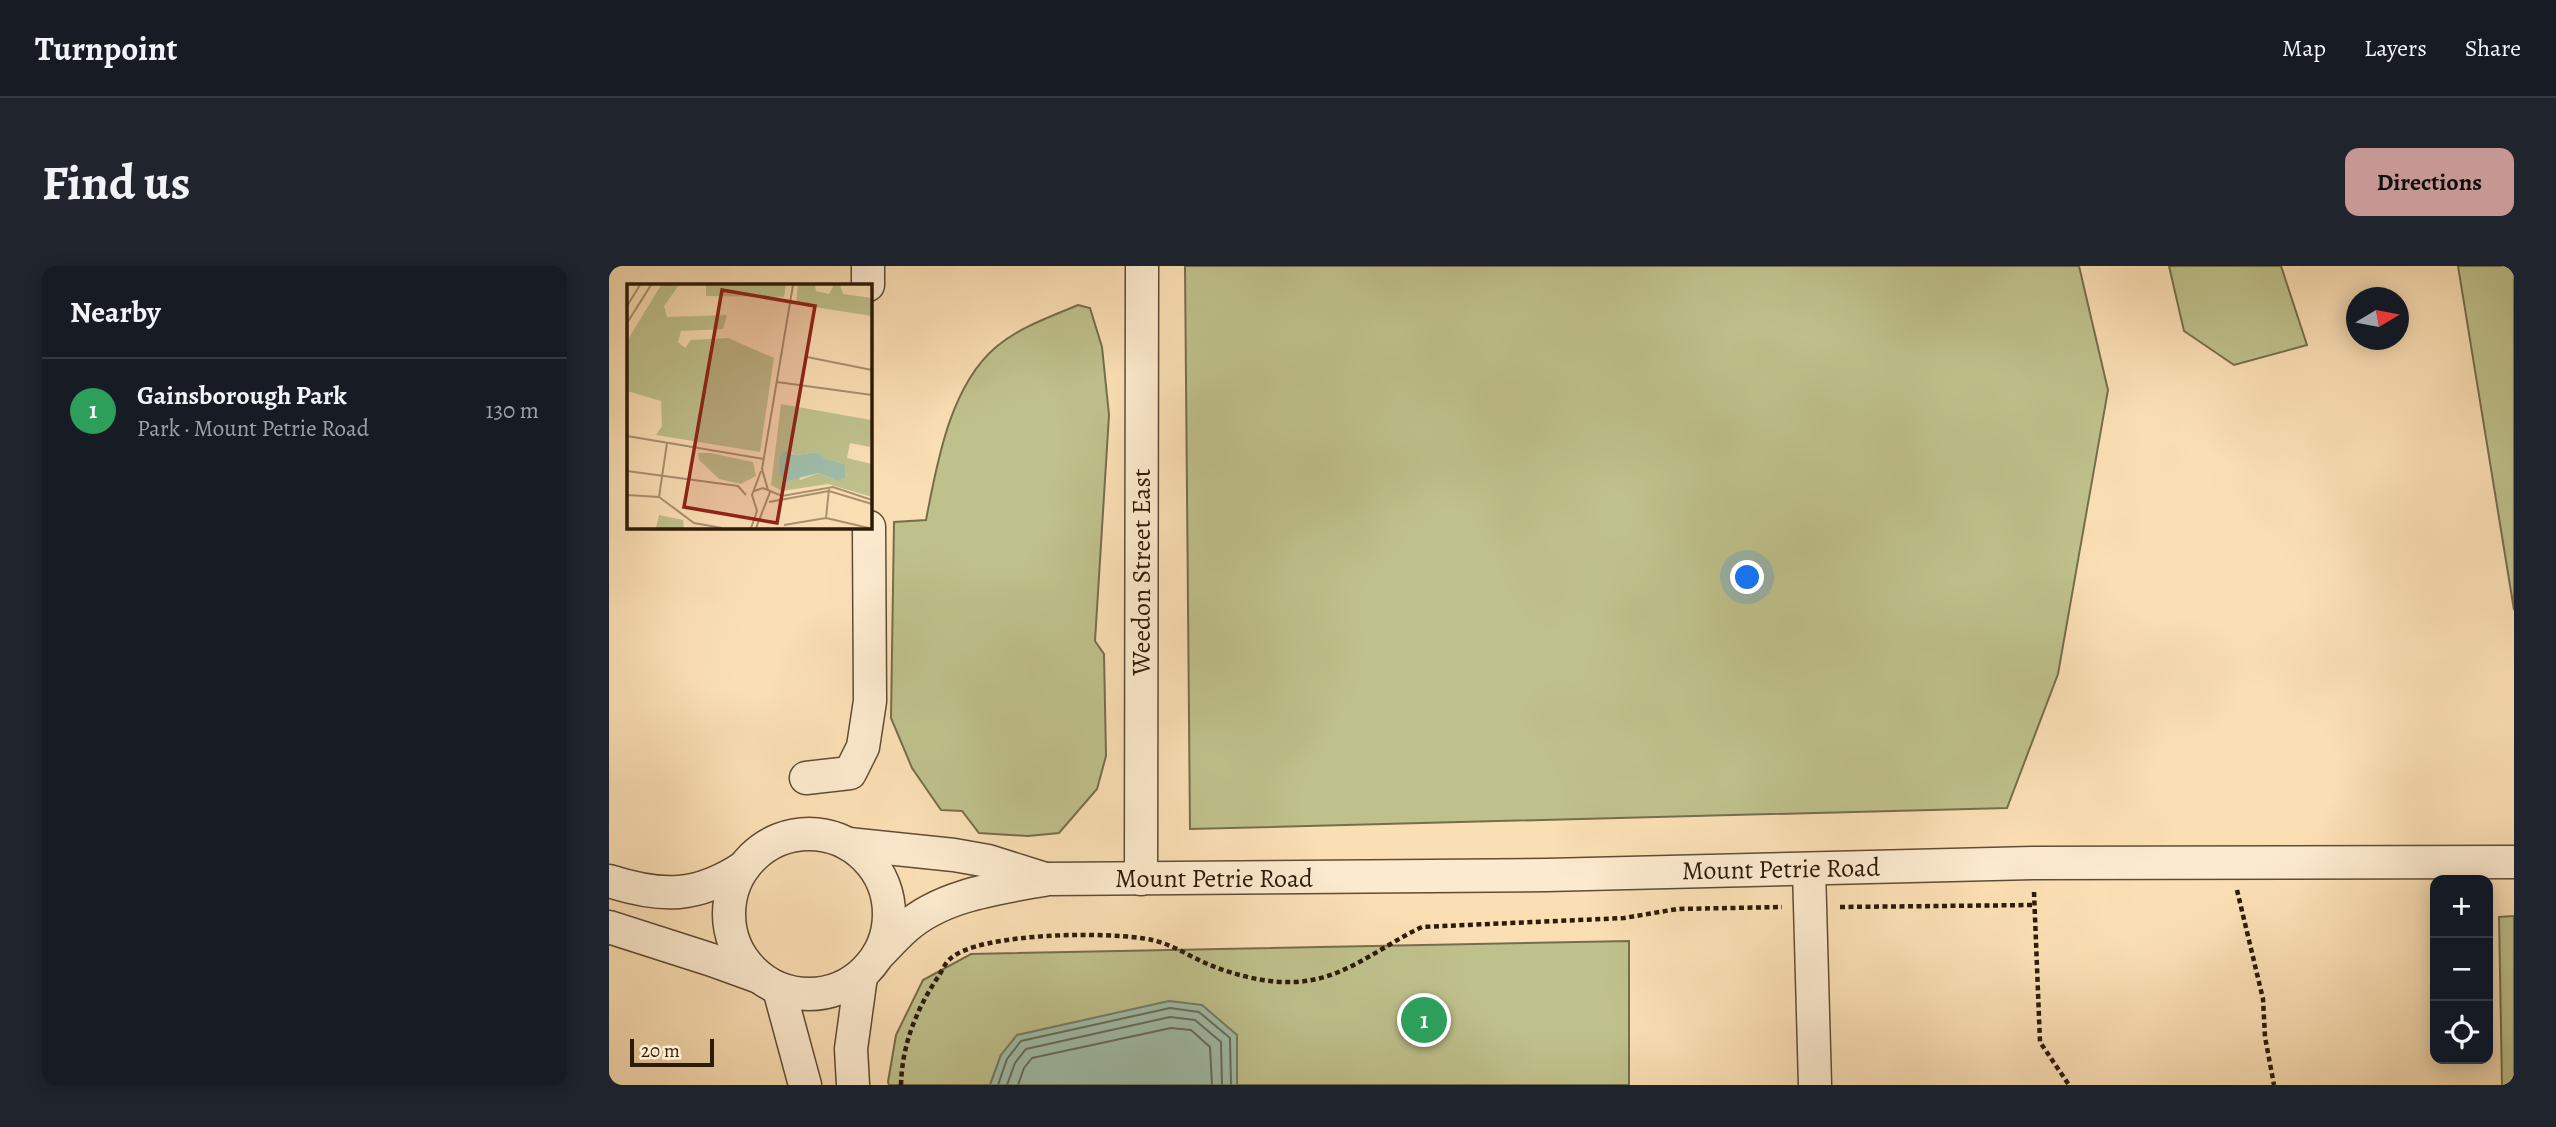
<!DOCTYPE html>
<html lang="en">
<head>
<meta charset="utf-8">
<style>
	body { margin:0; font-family:Alegreya,serif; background:#20242c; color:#f1f3f6 }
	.controls { position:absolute; right:21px; bottom:21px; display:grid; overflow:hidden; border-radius:14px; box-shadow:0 4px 18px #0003 }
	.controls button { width:63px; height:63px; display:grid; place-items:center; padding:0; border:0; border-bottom:2px solid #363941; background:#171b24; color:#f1f3f6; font:35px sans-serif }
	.compass { position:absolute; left:1737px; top:21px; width:63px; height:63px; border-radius:50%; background:#171b24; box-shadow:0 4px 18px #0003; rotate:80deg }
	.scale { position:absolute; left:21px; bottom:18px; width:84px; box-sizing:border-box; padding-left:7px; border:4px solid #2d1b0a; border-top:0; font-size:19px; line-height:24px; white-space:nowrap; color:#2d1b0a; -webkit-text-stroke:5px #fceace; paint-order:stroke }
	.you { position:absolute; left:1139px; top:312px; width:24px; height:24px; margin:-18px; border:5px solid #fff; border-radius:50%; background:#1a73e8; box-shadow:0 0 0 10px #1a73e833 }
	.badge { display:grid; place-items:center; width:46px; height:46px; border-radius:50%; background:#c59692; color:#fff; font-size:23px; font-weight:700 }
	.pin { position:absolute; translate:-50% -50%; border:4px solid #fff; box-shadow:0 2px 7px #0006 }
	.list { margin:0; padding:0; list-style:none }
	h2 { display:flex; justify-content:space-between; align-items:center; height:91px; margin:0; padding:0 28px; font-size:30px }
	h2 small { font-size:23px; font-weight:400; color:#9ea1a6 }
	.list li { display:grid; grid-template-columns:46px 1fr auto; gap:21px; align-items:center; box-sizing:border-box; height:105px; padding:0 28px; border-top:2px solid #363941 }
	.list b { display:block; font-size:26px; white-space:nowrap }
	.list p { margin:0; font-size:23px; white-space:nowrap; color:#9ea1a6 }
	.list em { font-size:23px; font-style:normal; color:#9ea1a6 }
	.icon { flex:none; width:38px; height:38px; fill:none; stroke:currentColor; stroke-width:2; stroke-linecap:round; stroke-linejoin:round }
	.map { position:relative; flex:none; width:1905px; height:819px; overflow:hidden; border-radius:14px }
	header { display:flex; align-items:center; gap:42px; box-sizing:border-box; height:98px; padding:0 35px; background:#171b24; border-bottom:2px solid #363941 }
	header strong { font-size:33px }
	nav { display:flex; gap:38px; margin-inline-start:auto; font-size:24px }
	.intro { display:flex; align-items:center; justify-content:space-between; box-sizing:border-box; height:168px; padding:0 42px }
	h1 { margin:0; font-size:49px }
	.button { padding:18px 32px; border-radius:14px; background:#c59692; color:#111; font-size:24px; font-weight:700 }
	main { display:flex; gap:42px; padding:0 42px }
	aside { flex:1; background:#171b24; border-radius:14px; box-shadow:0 4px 18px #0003 }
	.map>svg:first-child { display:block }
</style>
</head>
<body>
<header>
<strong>Turnpoint</strong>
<nav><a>Map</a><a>Layers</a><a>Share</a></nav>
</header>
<div class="intro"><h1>Find us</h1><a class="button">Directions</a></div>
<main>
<aside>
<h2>Nearby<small></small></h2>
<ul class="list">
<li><span class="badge" style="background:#2e9e5b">1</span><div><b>Gainsborough Park</b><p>Park · Mount Petrie Road</p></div><em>130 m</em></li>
</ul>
</aside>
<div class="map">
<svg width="1905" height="819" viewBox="0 0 1905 819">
	<rect width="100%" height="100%" fill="#fbdfb4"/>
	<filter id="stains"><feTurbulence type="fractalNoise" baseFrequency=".00286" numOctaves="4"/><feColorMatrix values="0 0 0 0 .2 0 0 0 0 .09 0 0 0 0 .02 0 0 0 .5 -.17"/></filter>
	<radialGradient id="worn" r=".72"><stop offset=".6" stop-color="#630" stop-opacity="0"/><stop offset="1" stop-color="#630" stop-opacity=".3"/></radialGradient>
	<g fill="#bfc18c" stroke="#766e4b" stroke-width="2">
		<polygon points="576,0 1470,0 1499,124 1449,408 1398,542 581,563"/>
		<polygon points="1560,0 1672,0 1698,79 1625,99 1575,65"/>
		<polygon points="1849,0 1905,0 1905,344"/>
		<path d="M 469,39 L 481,42 L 493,81 L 500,149 L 486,375 L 495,388 L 497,490 L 488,523 L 450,567 L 419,570 L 370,567 L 353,545 L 332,544 L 303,502 L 282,452 L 285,256 L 317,254 C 328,197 341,120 387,81 C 411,61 441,51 469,39 Z"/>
		<polygon points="1905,650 1905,819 1893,819 1890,651"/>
		<polygon points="1020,675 1020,819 628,819 392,789 381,819 280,819 279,816 287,769 314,714 362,688"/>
	</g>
	<polygon fill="#9fbda9" stroke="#717c69" stroke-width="2" points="560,735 593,739 628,769 628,819 381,819 392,789 408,769"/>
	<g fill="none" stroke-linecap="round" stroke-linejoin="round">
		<g stroke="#666c5a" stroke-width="2">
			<polyline points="389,819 398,793 412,775 561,742 590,746 621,772 622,819"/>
			<polyline points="398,819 406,797 417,783 561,751 586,754 612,776 613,819"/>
			<polyline points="409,819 415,802 423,792 562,762 582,764 601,781 603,819"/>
		</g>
		<defs>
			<g id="minor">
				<polyline points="259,0 259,19"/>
				<polyline points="197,512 241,507 254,481 261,435 260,261"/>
				<circle cx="200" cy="648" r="80"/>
				<polyline points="239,578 345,589 379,595 433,612"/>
				<polyline points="1200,603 1206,819"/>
				<polyline points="532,613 533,0"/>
				<path d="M 0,615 C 53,632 88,632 135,601"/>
				<polyline points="0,661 103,694 150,711"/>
				<path d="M 269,689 C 278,680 287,670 296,662 C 334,628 391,622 439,613 L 938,609 L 1424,597 L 1905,596"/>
				<polyline points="170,723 196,819"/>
				<polyline points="244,819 242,783 252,710"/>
			</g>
		</defs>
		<use href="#minor" stroke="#604c34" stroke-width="35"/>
		<g stroke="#2d1b0a" stroke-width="4.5" stroke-dasharray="5 3.5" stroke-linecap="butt">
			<polyline points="1628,624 1654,733 1656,771 1665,819"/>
			<polyline points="1425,626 1431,776 1460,819"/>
			<polyline points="1231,641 1426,639"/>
			<path d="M 292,819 C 293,779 307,744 329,711 C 333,705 336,697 341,693 C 369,666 505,665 543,674 C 566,679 584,693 606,701 C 630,710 658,717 684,716 C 734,715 770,681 813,661 L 1015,652 L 1068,643 L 1173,641"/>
		</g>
		<use href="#minor" stroke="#fceace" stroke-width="32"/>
	</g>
	<g text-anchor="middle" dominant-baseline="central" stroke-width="5" stroke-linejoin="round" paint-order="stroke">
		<g font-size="26" fill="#2d1b0a" stroke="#fceace">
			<text transform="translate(532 306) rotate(-90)">Weedon Street East</text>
			<text transform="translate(1172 603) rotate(-1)">Mount Petrie Road</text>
			<text x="605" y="612">Mount Petrie Road</text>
		</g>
	</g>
	<g transform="translate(18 18)">
		<rect width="245" height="245" fill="#fbdfb4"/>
		<path d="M 34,1 L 52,1 L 37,22 L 40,33 L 100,31 L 96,45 L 54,47 L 51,58 L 58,64 L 64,56 L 101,54 L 147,74 L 133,168 L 29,151 L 35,142 L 34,117 L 0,107 L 0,57 ZM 79,1 L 159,1 L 157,13 L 79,12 ZM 171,1 L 188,1 L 189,7 L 202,10 L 207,1 L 213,1 L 216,10 L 245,14 L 245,32 L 169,20 ZM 154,120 L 244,136 L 245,131 L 243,163 L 223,159 L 220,174 L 245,180 L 245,213 L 201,200 L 155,207 L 144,201 ZM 163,168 L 169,171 L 191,168 L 200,176 L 206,195 L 192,189 L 173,196 ZM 84,169 L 126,178 L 129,192 L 114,200 L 92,195 L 72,176 L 71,169 ZM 32,231 L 56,236 L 57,244 L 29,244 Z" fill="#bfc18c" fill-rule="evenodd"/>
		<path d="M 157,167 L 169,171 L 191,168 L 199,175 L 218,181 L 218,193 L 211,197 L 192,189 L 160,197 L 153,192 L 152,174 Z" fill="#9fbda9"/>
		<path fill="none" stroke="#a99170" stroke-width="2" d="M 0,22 L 13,1M 0,39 L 24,1M 180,73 L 245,86M 150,98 L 245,111M 0,152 L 137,175M 0,187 L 111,202 L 119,211M 141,206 L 135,185 L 166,1M 127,207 L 136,204 L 155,212 L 206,203 L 245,216M 0,211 L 32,213M 32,213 L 67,239 L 95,244M 32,213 L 40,159M 142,218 L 202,207 L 245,220M 199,234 L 242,244M 199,234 L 202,205M 157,241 L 199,234M 124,244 L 130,227 L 125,211 L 134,187M 129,244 L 143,208"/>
		<path fill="#8f2418" fill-opacity="0.15" stroke="#8f2418" stroke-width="3.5" d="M 95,6 L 188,22 L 150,239 L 57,223 Z"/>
		<rect width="245" height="245" fill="none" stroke="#2d1b0a" stroke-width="3.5"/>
	</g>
	<rect width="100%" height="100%" filter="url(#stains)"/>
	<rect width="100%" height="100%" fill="url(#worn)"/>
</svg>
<div class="controls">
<button>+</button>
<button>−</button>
<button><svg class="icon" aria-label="locate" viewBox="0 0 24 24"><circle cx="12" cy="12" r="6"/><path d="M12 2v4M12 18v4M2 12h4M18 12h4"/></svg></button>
</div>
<svg class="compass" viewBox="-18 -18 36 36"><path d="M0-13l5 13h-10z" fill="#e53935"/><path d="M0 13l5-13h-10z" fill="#9ea1a6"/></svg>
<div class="scale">20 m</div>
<div class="you"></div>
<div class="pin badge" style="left:815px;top:754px;background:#2e9e5b">1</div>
</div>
</main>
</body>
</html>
